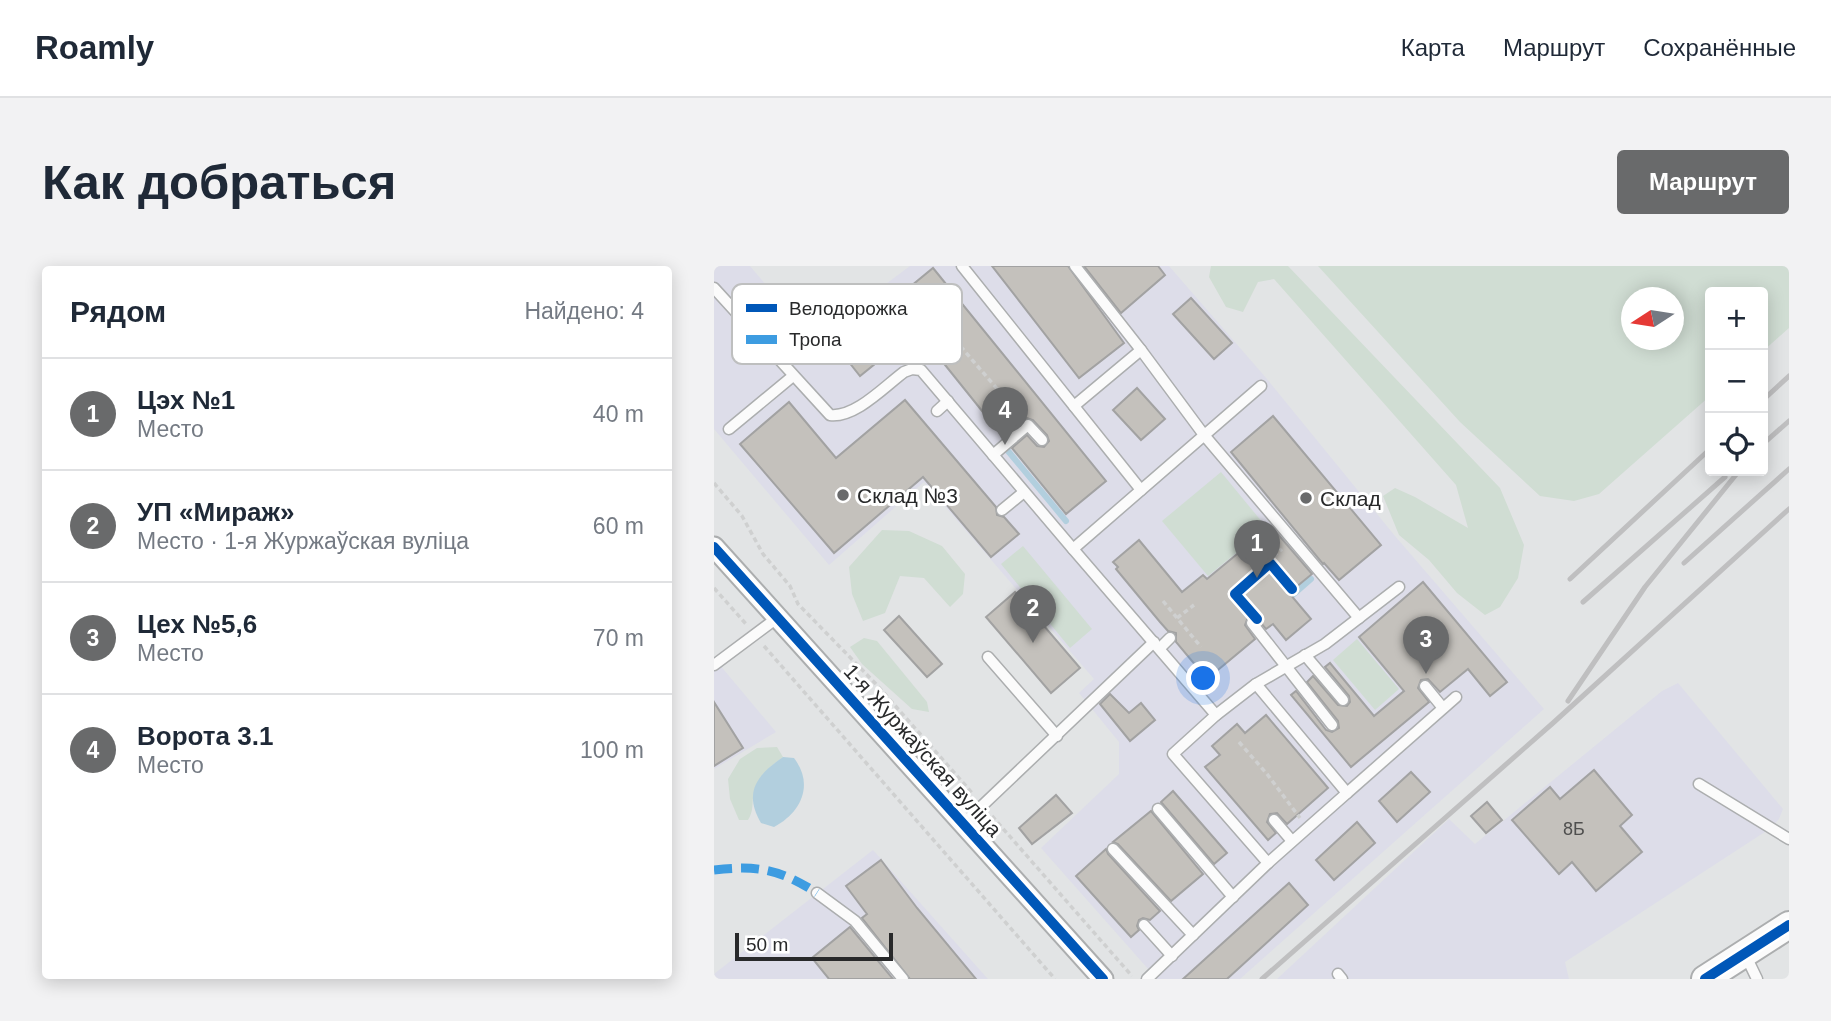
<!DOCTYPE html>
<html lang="ru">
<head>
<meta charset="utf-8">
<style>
	body { margin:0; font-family:Arial,sans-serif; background:#f2f2f3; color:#1f2937 }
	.controls { position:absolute; right:21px; top:21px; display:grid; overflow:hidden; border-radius:7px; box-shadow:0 4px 18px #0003 }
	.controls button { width:63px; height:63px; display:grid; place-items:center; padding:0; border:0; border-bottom:2px solid #e0e1e3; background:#fff; color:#1f2937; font:35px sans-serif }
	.compass { position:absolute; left:907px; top:21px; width:63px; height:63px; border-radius:50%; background:#fff; box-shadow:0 4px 18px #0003; rotate:258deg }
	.scale { position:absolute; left:21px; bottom:18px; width:158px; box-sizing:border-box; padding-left:7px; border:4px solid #28292a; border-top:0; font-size:19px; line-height:24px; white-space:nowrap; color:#28292a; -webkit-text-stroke:5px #fff; paint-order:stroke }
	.you { position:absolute; left:490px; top:413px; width:24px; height:24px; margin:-18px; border:5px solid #fff; border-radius:50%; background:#1a73e8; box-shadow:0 0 0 10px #1a73e833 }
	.badge { display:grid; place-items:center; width:46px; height:46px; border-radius:50%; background:#696a6b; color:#fff; font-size:23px; font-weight:700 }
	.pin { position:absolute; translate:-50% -58px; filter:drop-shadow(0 2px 4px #0008) }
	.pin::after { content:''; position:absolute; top:37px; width:24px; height:21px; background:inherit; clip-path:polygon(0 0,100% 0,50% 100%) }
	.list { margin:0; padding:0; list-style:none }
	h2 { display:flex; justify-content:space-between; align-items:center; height:91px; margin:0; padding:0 28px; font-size:30px }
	h2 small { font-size:23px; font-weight:400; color:#747a83 }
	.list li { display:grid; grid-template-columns:46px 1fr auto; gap:21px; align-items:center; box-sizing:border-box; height:112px; padding:0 28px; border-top:2px solid #e0e1e3 }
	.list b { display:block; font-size:26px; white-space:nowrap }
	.list p { margin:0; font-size:23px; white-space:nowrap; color:#747a83 }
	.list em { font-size:23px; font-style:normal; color:#747a83 }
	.icon { flex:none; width:38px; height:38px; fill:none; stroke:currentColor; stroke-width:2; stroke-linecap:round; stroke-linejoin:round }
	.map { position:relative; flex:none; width:1075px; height:713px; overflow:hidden; border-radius:7px }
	header { display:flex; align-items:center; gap:42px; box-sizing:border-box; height:98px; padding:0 35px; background:#fff; border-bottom:2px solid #e0e1e3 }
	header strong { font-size:33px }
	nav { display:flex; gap:38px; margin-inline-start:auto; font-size:24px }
	.intro { display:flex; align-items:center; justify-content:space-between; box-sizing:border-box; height:168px; padding:0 42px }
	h1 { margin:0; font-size:49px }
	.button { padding:18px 32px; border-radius:7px; background:#696a6b; color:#fff; font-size:24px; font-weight:700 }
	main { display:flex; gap:42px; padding:0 42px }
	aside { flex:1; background:#fff; border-radius:7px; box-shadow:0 4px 18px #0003 }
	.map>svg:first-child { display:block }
</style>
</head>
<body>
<header>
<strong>Roamly</strong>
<nav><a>Карта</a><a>Маршрут</a><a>Сохранённые</a></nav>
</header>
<div class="intro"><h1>Как добраться</h1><a class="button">Маршрут</a></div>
<main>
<aside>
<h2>Рядом<small>Найдено: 4</small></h2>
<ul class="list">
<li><span class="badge">1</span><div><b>Цэх №1</b><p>Место</p></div><em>40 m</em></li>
<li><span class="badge">2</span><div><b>УП «Мираж»</b><p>Место · 1-я Журжаўская вуліца</p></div><em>60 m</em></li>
<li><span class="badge">3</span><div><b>Цех №5,6</b><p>Место</p></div><em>70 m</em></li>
<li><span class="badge">4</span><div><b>Ворота 3.1</b><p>Место</p></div><em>100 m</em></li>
</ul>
</aside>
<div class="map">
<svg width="1075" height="713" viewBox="0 0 1075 713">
	<rect width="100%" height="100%" fill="#e2e4e5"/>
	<g fill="#dddde9">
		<polygon points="0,0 36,0 98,73 196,0 455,0 553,113 681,270 830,443 526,713 443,713 327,582 405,508 405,476 365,427 380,413 210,216 115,299 0,163"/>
		<polygon points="0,392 62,466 0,503"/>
		<polygon points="964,417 1069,543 1065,553 1057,562 851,696 855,713 563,713 735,553 761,578 948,425"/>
		<polygon points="159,584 274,713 0,713 0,708"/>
	</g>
	<g fill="#d0ddd3" fill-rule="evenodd">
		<polygon points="497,0 574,0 786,222 810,279 804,312 786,341 771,349 743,327 715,294 685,269 669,230 681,222 701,231 754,262 742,219 560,13 544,16 529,46 512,41 495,11"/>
		<path d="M 604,0 L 1075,0 L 1075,62 L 1049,85 L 1049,26 L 996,26 L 996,130 L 885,228 L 860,235 L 826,230 L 746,156 ZM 917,32 L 959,32 L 959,74 L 917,74 Z"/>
		<polygon points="507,206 553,262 494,310 448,255"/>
		<polygon points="168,264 195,265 228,280 251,308 249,328 236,341 210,312 186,310 171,347 149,355 138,328 135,301"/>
		<polygon points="309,280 378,363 356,382 287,298"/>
		<polygon points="150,372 163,375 213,436 215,446 198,443 148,398 136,381"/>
		<polygon points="643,373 685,423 661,444 619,394"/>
		<path d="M 63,481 L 69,491 C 55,501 41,513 39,532 C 38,542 39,545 34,554 L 25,554 L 16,533 L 14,513 L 26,493 L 43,482 Z"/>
	</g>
	<path fill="#b2cfde" d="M 69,491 L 80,492 C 100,518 88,546 60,561 L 47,557 C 29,526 43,509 69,491 Z"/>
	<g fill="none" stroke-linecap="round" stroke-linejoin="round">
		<g stroke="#b2cfde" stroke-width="6">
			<polyline points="294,185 352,255"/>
			<polyline points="573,334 597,313"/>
		</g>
	</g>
	<g fill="#c4c1bc" stroke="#a2a2a2" stroke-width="2">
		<polygon points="278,0 354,0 410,77 365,112"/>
		<polygon points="370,0 444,0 451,9 407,47"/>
		<polygon points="219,2 392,215 352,248 298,182 313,169 323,180 330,181 335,175 333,169 319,154 313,152 289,171 203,64 146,110 123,81"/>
		<polygon points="477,32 518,77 500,93 459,48"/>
		<polygon points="423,122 451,153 427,174 399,144"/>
		<polygon points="191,134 282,241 283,249 290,251 305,268 277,291 209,211 120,287 26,178 75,136 122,192"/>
		<polygon points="559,150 667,279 625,314 610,297 609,298 517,186"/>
		<polygon points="557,260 598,308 575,327 597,353 572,374 559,358 552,363 541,350 534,351 531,359 541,373 493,413 462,376 462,367 454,365 446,356 402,303 404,301 399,296 425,274 468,326 489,309 493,313"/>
		<polygon points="709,316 793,416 776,430 754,403 726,426 714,413 707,414 704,422 715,436 637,501 577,429 582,425 612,464 618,466 625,462 624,455 593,416 599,410 624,439 633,440 636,436 635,430 611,401 616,397 660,450 690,425 645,371"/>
		<polygon points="301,326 366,402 337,427 272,351"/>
		<polygon points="185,350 228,398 213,411 170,364"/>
		<polygon points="396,428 415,447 427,437 441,454 416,475 386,438"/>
		<polygon points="0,436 29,482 0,500"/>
		<polygon points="552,449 614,522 573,558 563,547 556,548 553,556 562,567 554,574 491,501 506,489 498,480 523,458 531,467"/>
		<polygon points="880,504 918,549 906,560 928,586 882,625 858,596 845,608 798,554 836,521 846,533"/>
		<polygon points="697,506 716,526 683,556 665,535"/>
		<polygon points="459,525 513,587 500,598 447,536"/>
		<polygon points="342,529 358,547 318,578 305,562"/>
		<polygon points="773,536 788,554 772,567 757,550"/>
		<polygon points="437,545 489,608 457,635 404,578 399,576"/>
		<polygon points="643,556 661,577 620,614 602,594"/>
		<polygon points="392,583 394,588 446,645 436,654 429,652 425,654 423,660 425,664 417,671 362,610"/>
		<polygon points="167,594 203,642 262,713 196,713 148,652 153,648 132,620"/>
		<polygon points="575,617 594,639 513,713 469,713"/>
		<polygon points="136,661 179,713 115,713 98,692"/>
	</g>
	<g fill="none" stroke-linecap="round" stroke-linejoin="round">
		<defs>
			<g id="lane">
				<polyline points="248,0 427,224"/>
				<polyline points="361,0 427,84"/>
				<path d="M 0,22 L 116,149 C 141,152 170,121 190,106 L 198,103 L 207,104 L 359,283"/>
				<polyline points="360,140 427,84 490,169 645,352"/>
				<polyline points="223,145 234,135"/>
				<polyline points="15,163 79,110"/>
				<polyline points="279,189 314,159 328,174"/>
				<polyline points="288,244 310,226"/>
				<polyline points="538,357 618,459"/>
				<polyline points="446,382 456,372"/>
				<polyline points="591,389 629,434"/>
				<polyline points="274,391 343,470"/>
				<polyline points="0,399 63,352"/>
				<polyline points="711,420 729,442"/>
				<polyline points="502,449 359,283 547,120"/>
				<polyline points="985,518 1075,573"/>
				<polyline points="633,527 742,431"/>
				<polyline points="444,543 519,631"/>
				<polyline points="560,554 578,575"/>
				<polyline points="250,557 440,376"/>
				<polyline points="399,583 479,669"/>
				<polyline points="554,597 459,488 502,449 542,418 611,378 685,321"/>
				<polyline points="103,627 141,655 189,713"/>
				<polyline points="430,659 458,690"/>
				<polyline points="1031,688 1043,713"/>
				<polyline points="624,708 628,713"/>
				<polyline points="433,713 554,597 633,527 542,418"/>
			</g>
			<polyline id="street" points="0,281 389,713"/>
			<polyline id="secondary" points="991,713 1075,659"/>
		</defs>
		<use href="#lane" stroke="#acaeaf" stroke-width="13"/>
		<use href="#street" stroke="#acaeaf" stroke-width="23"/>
		<use href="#secondary" stroke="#acaeaf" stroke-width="30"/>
		<g stroke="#cfd0d0" stroke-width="3.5" stroke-dasharray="5 3.5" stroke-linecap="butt">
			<polyline points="241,74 304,147"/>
			<polyline points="0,217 28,250 49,288 76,320 84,338 162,418 259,528"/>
			<polyline points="0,322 32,358"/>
			<polyline points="514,329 568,283"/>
			<polyline points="449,335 487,381"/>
			<polyline points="463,352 480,339"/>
			<polyline points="50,380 341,713"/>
			<polyline points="525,476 553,508 586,552"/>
			<polyline points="278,550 418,710"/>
		</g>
		<use href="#lane" stroke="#fbfbfb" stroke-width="10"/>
		<use href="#street" stroke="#fbfbfb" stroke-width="19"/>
		<use href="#secondary" stroke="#fbfbfb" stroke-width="26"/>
		<g stroke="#bfbfc0" stroke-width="5">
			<polyline points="1049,134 1075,110"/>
			<polyline points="1049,178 1075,155"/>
			<polyline points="970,297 1075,203"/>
			<polyline points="856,313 996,183"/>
			<polyline points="869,336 1011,211"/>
			<polyline points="854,435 931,321 1025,205"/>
			<polyline points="548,713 839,457 1075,243"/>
		</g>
		<path stroke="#3d9ce1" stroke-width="9" stroke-dasharray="18 9" stroke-linecap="butt" d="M 0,604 C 44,599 65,603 103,627"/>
		<defs>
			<g id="cycleway">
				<polyline points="0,281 389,713"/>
				<polyline points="543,353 521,328 556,297 578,323"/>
				<polyline points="991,713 1075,659"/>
			</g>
		</defs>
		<use href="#cycleway" stroke="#fff" stroke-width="15"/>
		<use href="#cycleway" stroke="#0057b8" stroke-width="10"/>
	</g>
	<g fill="#696a6b" stroke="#fff" stroke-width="2.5">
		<circle cx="129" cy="229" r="7"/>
		<circle cx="592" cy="232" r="7"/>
	</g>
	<g text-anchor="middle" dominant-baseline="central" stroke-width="6" stroke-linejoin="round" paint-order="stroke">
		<g font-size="18" fill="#4f4f4e">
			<text x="860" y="563">8Б</text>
		</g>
		<g font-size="21" fill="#28292a" stroke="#fff" text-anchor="start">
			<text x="143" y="229">Склад №3</text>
			<text x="606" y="232">Склад</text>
		</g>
		<g font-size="21" fill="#28292a" stroke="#fff">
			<text transform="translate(209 484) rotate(48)">1-я Журжаўская вуліца</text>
		</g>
	</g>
	<rect x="18" y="18" width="230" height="80" rx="10" fill="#fff" stroke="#bebfbf" stroke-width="2"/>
	<rect x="32" y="38" width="31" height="8" fill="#0057b8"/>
	<rect x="32" y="69" width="31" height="9" fill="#3d9ce1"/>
	<g font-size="19" fill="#28292a">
		<text x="75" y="49">Велодорожка</text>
		<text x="75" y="80">Тропа</text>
	</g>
</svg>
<div class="controls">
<button>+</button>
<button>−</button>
<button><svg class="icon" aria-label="locate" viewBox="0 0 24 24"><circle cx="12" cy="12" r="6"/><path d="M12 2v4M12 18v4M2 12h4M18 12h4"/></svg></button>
</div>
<svg class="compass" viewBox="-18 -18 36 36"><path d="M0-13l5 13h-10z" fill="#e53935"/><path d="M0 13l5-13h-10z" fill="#747a83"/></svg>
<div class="scale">50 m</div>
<div class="you"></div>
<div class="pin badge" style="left:543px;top:312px">1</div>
<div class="pin badge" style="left:319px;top:377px">2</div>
<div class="pin badge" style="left:712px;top:408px">3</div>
<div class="pin badge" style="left:291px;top:179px">4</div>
</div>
</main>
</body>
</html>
